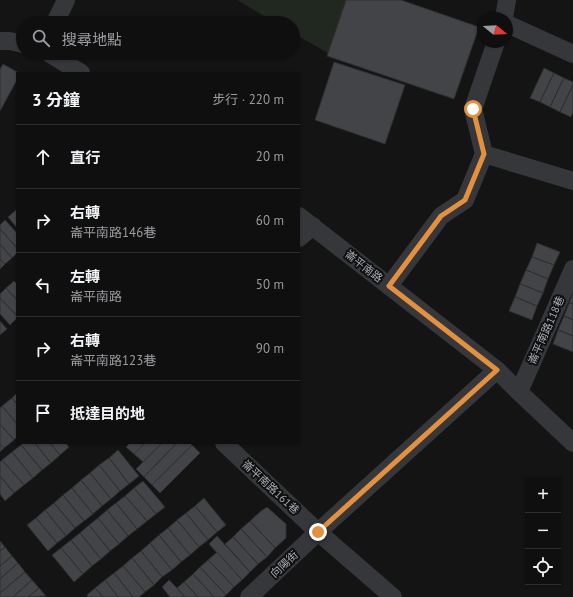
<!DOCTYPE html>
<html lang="zh-TW">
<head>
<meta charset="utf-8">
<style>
	body { margin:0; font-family:"PT Sans","Noto Sans TC",sans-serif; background:#181819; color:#f1f3f6 }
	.controls { position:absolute; right:12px; bottom:12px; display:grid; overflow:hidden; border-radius:0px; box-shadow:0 1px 3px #0004 }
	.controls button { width:36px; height:36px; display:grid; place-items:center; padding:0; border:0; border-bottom:1px solid #2f2f30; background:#0f0f10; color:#f1f3f6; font:20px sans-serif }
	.compass { position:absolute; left:477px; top:12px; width:36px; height:36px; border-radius:50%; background:#0f0f10; box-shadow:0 1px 3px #0004; rotate:108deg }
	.stop { position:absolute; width:12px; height:12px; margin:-9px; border:3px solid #e4903d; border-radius:50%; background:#fff }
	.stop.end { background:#e4903d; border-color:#fff; box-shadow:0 1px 4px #0008 }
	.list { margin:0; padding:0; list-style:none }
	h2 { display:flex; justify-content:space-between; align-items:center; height:52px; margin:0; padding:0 16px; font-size:17px }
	h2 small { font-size:13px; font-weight:400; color:#9b9c9f }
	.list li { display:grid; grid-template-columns:26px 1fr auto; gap:12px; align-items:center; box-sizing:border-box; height:64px; padding:0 16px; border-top:1px solid #2f2f30 }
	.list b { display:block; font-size:15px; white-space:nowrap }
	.list p { margin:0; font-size:13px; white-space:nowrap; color:#9b9c9f }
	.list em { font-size:13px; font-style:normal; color:#9b9c9f }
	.icon { flex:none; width:22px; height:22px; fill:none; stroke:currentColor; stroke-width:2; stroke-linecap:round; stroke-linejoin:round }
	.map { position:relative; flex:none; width:573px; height:597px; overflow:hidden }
	.search { position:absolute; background:#0f0f10; box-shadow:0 1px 3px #0004; left:16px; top:16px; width:284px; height:44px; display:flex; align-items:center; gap:10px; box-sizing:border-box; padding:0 14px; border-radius:22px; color:#9b9c9f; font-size:15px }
	.panel { position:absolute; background:#0f0f10; box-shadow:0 1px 3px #0004; left:16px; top:72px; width:284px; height:372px; border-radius:0px }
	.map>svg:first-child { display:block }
</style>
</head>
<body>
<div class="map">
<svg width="573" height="597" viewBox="0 0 573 597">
	<rect width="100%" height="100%" fill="#141415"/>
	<polygon fill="#202820" points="237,0 347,0 328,53 293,33 293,23 276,23"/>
	<g fill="#434448" stroke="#2e2e31">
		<polygon points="346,0 401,0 479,27 454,99 327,56"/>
		<polygon points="334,62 405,85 385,144 315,120"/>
		<polygon points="3,64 19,73 17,73 17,80 0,111 0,69"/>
		<polygon points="544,68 554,73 540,102 530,98"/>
		<polygon points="554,73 564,78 550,107 540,102"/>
		<polygon points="564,78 573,82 573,85 560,112 550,107"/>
		<polygon points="573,85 573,112 571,117 560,112"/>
		<polygon points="16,210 17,211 17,228 8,217"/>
		<polygon points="5,220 17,233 17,248 0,229 0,225"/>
		<polygon points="0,229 17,248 17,253 12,258 0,244"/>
		<polygon points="537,243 560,252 554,265 532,257"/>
		<polygon points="0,244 12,258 5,264 0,259"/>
		<polygon points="532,257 554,265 548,279 526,270"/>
		<polygon points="0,259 5,264 0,269"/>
		<polygon points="526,270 548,279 543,293 520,284"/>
		<polygon points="14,281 17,284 17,300 6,288"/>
		<polygon points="520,284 543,293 537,306 515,297"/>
		<polygon points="6,288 17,300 17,316 0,298 0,294"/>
		<polygon points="573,293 573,304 569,303"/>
		<polygon points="515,297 537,306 532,320 509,311"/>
		<polygon points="0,298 17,316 17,318 10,325 0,314"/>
		<polygon points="569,303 573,304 573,320 564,316"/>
		<polygon points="564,316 573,320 573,336 558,330"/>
		<polygon points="0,321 7,329 0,335"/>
		<polygon points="558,330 573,336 573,352 553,344"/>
		<polygon points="17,393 17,404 12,398"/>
		<polygon points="12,398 17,404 17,424 2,406"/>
		<polygon points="2,406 17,424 17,437 14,440 0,424 0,408"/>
		<polygon points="0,424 14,440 4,448 0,444"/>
		<polygon points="23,443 35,443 51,463 42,470 21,445"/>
		<polygon points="35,443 50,443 60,455 51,463"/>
		<polygon points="50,443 66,443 69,447 60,455"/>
		<polygon points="130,443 145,443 134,454 126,447"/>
		<polygon points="145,443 162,443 143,462 134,454"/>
		<polygon points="162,443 177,443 144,477 136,469"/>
		<polygon points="177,443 190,443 192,445 152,485 144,477"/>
		<polygon points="0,444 4,448 0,452"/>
		<polygon points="21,445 42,470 33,478 12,452"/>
		<polygon points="192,445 200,453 160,493 152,485"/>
		<polygon points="118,450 139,476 129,484 109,458"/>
		<polygon points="12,452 33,478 24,485 2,460"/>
		<polygon points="109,458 129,484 120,491 99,465"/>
		<polygon points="2,460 24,485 14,493 0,476 0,462"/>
		<polygon points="99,465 120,491 111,499 90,473"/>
		<polygon points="90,473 111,499 102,506 81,480"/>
		<polygon points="0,476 14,493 5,501 0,494"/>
		<polygon points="81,480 102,506 93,514 72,488"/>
		<polygon points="143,481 165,507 156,514 134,488"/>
		<polygon points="72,488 93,514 84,521 63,495"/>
		<polygon points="134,488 156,514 147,521 125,496"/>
		<polygon points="63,495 84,521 75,528 54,503"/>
		<polygon points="125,496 147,521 137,529 116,503"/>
		<polygon points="204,498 226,525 217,532 195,506"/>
		<polygon points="54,503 75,528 66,536 45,510"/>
		<polygon points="116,503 137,529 128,536 107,510"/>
		<polygon points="195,506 217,532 208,540 186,513"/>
		<polygon points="267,507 286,524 286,538 275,548 250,521 261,511"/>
		<polygon points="45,510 66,536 57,543 36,518"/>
		<polygon points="107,510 128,536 119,544 98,518"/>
		<polygon points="186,513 208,540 199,547 177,520"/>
		<polygon points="36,518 57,543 48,551 27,525"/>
		<polygon points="98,518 119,544 110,551 89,525"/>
		<polygon points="177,520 199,547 190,555 168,528"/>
		<polygon points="250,521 275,548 267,557 241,529"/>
		<polygon points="89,525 110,551 101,559 80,533"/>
		<polygon points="168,528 190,555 181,562 159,535"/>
		<polygon points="241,529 267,557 258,564 233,537"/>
		<polygon points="80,533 101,559 92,566 71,540"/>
		<polygon points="159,535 181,562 172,570 150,543"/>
		<polygon points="217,536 250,572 242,580 209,544"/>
		<polygon points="233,537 258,564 250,572 225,544"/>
		<polygon points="71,540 92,566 83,574 61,548"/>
		<polygon points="0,541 5,547 0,551"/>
		<polygon points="150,543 172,570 162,577 141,551"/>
		<polygon points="5,547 12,556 0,566 0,551"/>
		<polygon points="61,548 83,574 74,582 52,555"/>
		<polygon points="141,551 162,577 154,585 132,558"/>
		<polygon points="217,552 242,580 234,587 208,560"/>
		<polygon points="12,556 18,563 0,579 0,566"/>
		<polygon points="132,558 154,585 145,592 123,566"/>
		<polygon points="208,560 234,587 226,595 200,567"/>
		<polygon points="18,563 25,572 0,593 0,579"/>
		<polygon points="123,566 145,592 139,597 133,597 114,573"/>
		<polygon points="200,567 226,595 223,597 214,597 193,574"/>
		<polygon points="25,572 32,580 13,597 0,597 0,593"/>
		<polygon points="114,573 133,597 118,597 105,580"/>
		<polygon points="193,574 214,597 198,597 184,582"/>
		<polygon points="32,580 39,588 28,597 13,597"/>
		<polygon points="105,580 118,597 103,597 95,588"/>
		<polygon points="169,580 177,588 185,597 170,597 162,587"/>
		<polygon points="184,582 198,597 185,597 177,588"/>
		<polygon points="39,588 46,596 28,597"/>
		<polygon points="95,588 103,597 88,597 87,595"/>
	</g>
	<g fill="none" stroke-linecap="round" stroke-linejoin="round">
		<g stroke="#35373a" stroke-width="18">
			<polyline points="504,18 507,0"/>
			<polyline points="55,23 66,0"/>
			<polyline points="507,24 573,54"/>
			<polyline points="0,41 10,41 23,44"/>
			<polyline points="49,53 81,73"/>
			<polyline points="484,154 473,109 496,42"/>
			<polyline points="299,216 497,370 519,392 573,443"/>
			<polyline points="299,238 313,226"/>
			<polyline points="389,286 441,216 465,200 484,154 573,181"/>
			<polyline points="519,392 573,269"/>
			<polyline points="224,443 318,532 393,597"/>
			<polyline points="249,597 318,532 497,370"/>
		</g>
	</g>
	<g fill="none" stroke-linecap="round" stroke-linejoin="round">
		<polyline stroke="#e4903d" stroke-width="5" points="318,532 497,370 389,286 441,216 465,200 484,154 473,109"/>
	</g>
	<g text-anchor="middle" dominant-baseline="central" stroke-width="4" stroke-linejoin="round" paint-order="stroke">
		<g font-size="11" fill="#a6adb5" stroke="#0f0f10">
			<text transform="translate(364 266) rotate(38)">崙平南路</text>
			<text transform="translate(546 330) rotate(-66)">崙平南路118巷</text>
			<text transform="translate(271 487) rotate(43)">崙平南路161巷</text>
			<text transform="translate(284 564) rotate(-43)">向陽街</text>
		</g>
	</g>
</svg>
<div class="controls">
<button>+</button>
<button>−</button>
<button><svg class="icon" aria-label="locate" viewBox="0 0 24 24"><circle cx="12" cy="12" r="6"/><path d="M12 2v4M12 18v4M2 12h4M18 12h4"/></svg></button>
</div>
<svg class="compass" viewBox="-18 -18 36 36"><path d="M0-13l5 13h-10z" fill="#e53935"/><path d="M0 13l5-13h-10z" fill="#9b9c9f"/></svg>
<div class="stop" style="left:473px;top:109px"></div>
<div class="stop end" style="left:318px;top:532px"></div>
<div class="search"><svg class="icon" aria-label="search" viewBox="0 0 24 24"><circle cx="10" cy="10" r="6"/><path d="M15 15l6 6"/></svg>搜尋地點</div>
<section class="panel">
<h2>3 分鐘<small>步行 · 220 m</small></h2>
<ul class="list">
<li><svg class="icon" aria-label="ahead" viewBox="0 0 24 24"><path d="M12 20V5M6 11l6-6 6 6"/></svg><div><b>直行</b></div><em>20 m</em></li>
<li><svg class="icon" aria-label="right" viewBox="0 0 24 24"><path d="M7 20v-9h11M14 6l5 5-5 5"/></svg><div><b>右轉</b><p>崙平南路146巷</p></div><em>60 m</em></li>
<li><svg class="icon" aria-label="left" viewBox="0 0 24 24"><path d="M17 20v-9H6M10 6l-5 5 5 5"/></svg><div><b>左轉</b><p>崙平南路</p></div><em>50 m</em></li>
<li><svg class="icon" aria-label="right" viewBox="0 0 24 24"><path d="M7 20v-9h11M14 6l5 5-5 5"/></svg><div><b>右轉</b><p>崙平南路123巷</p></div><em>90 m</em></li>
<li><svg class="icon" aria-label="arrive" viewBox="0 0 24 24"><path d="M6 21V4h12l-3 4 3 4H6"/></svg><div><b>抵達目的地</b></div></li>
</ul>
</section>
</div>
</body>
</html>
